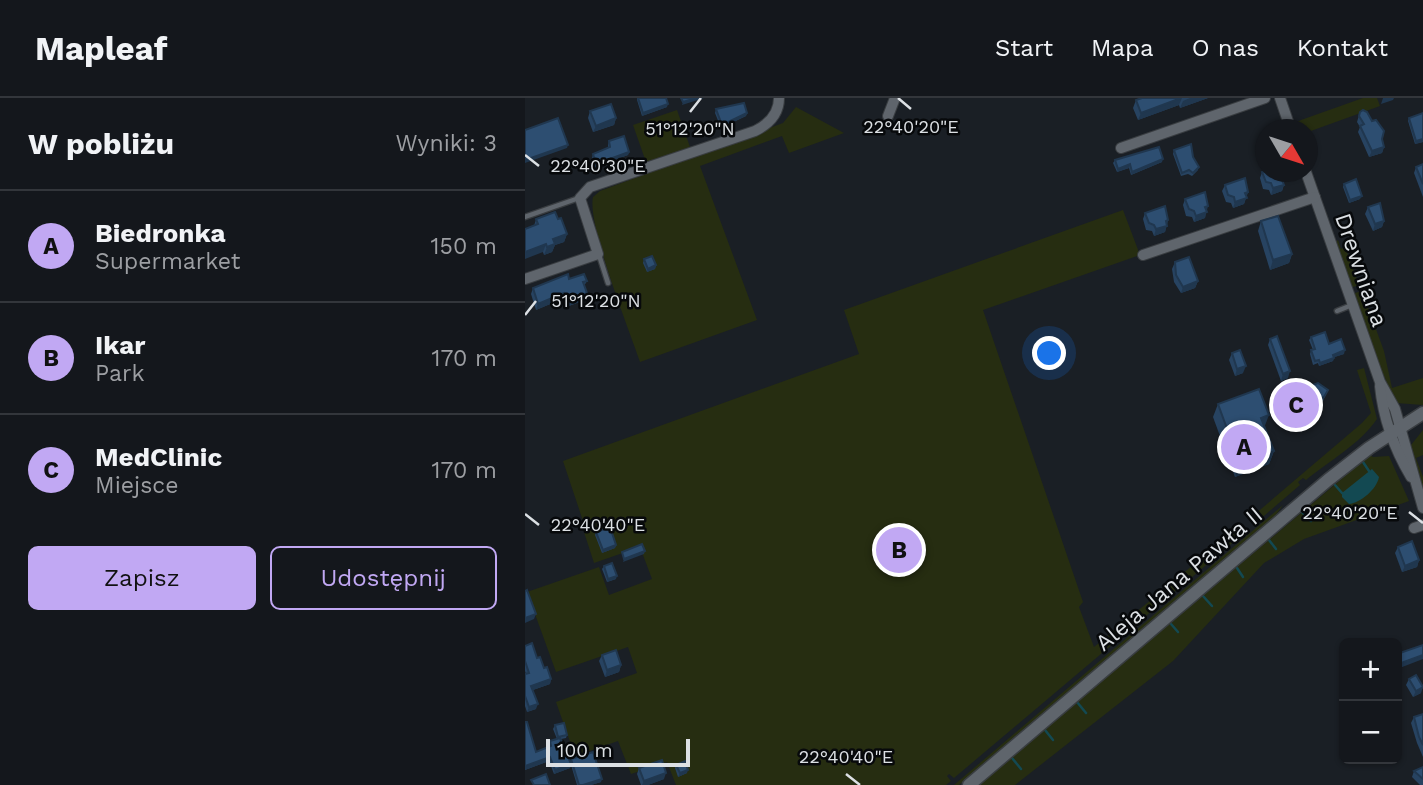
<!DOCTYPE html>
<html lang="pl">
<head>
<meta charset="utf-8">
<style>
	body { margin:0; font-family:"Work Sans",sans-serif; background:#212429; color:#f1f3f6 }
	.controls { position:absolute; right:21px; bottom:21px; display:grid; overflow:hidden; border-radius:10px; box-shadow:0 2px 5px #0004 }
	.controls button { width:63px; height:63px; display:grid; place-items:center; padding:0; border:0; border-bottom:2px solid #33363b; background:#14171c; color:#f1f3f6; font:35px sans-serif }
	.compass { position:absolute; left:730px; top:21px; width:63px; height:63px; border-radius:50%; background:#14171c; box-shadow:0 2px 5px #0004; rotate:129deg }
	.scale { position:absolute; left:21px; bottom:18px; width:144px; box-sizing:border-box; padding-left:7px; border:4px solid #dce0e4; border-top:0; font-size:19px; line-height:24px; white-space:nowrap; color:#dce0e4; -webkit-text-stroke:5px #07090b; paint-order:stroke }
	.you { position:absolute; left:525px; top:256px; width:24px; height:24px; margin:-18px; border:5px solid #fff; border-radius:50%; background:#1a73e8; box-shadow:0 0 0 10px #1a73e833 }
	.badge { display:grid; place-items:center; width:46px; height:46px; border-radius:50%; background:#c1a8f3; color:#111; font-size:23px; font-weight:700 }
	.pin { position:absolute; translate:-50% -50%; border:4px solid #fff; box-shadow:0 2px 7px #0006 }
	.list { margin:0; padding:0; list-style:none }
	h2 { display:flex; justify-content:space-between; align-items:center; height:91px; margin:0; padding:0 28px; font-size:30px }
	h2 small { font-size:23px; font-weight:400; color:#9d9fa3 }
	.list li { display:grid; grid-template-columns:46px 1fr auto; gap:21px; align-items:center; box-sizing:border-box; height:112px; padding:0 28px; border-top:2px solid #33363b }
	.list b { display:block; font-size:26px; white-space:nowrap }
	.list p { margin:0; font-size:23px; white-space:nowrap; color:#9d9fa3 }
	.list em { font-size:23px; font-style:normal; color:#9d9fa3 }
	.actions { display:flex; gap:14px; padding:21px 28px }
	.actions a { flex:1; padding:16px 0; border:2px solid #c1a8f3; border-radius:10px; text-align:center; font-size:24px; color:#c1a8f3 }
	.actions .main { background:#c1a8f3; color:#111 }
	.map { position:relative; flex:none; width:898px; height:687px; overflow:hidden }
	header { display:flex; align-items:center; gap:42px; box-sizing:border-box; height:98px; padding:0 35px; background:#14171c; border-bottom:2px solid #33363b }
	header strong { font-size:33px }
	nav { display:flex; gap:38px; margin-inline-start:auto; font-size:24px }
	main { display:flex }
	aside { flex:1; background:#14171c }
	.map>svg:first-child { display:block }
</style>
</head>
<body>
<header>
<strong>Mapleaf</strong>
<nav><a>Start</a><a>Mapa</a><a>O nas</a><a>Kontakt</a></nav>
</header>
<main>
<aside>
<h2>W pobliżu<small>Wyniki: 3</small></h2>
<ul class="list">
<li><span class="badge">A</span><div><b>Biedronka</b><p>Supermarket</p></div><em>150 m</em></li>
<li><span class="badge">B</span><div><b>Ikar</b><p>Park</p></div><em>170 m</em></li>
<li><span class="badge">C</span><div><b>MedClinic</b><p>Miejsce</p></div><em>170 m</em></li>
</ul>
<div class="actions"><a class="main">Zapisz</a><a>Udostępnij</a></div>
</aside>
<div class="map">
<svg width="898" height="687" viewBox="0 0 898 687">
	<rect width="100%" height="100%" fill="#1a1f25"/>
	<g fill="#262d11">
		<polygon points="838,0 852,0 855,8 783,34 782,32 771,32 771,25 776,22"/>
		<path d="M 271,9 L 319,35 L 264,55 L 257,38 L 175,68 L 232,222 L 115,264 C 104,231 62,127 68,99 L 75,93 L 258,25 Z"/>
		<polygon points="152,12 165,49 121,64 108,27"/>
		<polygon points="598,112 615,157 458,212 558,504 554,509 569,549 714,429 718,436 429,680 424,676 422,678 426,683 421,687 151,687 142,664 106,676 93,643 50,658 31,604 112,575 103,549 31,574 2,494 74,469 84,497 127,481 115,449 69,465 58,431 60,429 38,363 334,256 319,212"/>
		<polygon points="813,142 816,151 820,149 834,187 828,189 825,188 810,145"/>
		<polygon points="837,193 859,253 867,290 898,280 898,307 871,305 848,253 829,197 830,195"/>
		<path d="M 839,270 L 852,321 C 835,346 804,363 781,382 L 778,380 L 773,384 L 775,387 L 733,423 L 728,421 L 729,417 L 837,325 L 846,315 L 832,272 Z"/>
		<polygon points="898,332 898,357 891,360 898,379 898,393 886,347"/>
		<polygon points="845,357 848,359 864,358 884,403 779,441 739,465 648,563 490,687 453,687"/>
		<polygon points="758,407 748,421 434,687 429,687"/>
	</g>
	<path fill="#134952" d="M 847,371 L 854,379 C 852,391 835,405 824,406 L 817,399 L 817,395 Z"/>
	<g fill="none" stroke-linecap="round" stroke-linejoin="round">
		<g stroke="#134952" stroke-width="2.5">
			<polyline points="838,364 844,373"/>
			<polyline points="810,387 817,395"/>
			<polyline points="777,414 786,423"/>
			<polyline points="744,442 751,451"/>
			<polyline points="712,470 718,479"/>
			<polyline points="678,498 687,508"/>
			<polyline points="646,526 653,534"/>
			<polyline points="552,604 561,615"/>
			<polyline points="520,632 528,642"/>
			<polyline points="487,660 496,671"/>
		</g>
		<defs>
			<g id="service">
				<polyline points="0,119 54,100"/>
				<polyline points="74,157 83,185"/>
				<polyline points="812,213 827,207"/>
			</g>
			<g id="minor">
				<polyline points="755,0 766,32"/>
				<polyline points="363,18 370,0"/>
				<polyline points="596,50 740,0"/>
				<polyline points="781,74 855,284 870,311 898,410"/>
				<polyline points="618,157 790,99"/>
				<path d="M 0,181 L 73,156 L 55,100 L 65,89 L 230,33 C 244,26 254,16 254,0"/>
				<path d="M 855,288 C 858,319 870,352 886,379"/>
				<polyline points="889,430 898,427"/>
			</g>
			<polyline id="tertiary" points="444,687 803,382 844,350 898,315"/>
		</defs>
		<use href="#service" stroke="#393d41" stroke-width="7"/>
		<use href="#minor" stroke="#393d41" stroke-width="12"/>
		<use href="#tertiary" stroke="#393d41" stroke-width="15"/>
		<use href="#service" stroke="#5f656c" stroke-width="4.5"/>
		<use href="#minor" stroke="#5f656c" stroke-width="10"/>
		<use href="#tertiary" stroke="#5f656c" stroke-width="12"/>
	</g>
	<g fill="#274361">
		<polygon points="112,0 141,0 142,9 117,18 112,2"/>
		<polygon points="617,0 683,0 655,10 654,7 613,22 608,10 611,2"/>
		<polygon points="191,11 222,15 221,18 196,30 190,15"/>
		<polygon points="65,13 91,20 89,27 68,34 63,20"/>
		<polygon points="835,14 857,41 859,49 857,55 844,59 833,34 835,29 832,24"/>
		<polygon points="884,20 898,44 890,46 883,23"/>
		<polygon points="84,43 104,54 103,57 70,69 67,60 68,56 83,50 83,47"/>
		<polygon points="649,52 668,59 673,72 667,78 663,76 656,78 648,56"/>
		<polygon points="590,62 637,64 606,77 604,70 592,74 588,65"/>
		<polygon points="898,66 898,99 889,75 891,69"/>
		<polygon points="737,74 758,85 759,87 757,93 746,97 744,92 738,91 735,80"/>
		<polygon points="819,86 835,101 824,105 818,89"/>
		<polygon points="700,87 723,94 719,106 708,110 706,105 701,104 697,93"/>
		<polygon points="660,101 681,112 680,120 669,124 667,119 661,118 658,107"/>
		<polygon points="843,109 859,123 857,129 848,133 840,116"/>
		<polygon points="620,115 643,122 640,134 629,138 627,133 621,132 618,121"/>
		<polygon points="11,121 33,121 42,136 39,144 30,147 27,154 19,157 9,128"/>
		<polygon points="736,123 767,156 764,165 745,172 733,133"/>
		<polygon points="119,161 131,167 130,171 122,174 118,165"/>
		<polygon points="650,164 673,183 670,190 656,195 649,184 647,171"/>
		<polygon points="44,181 62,183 59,188 62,195 60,202 41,209 37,201 11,212 6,196 8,190"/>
		<polygon points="786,239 804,246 819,256 809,259 808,263 794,268 793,265 788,267 785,256 786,252 788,252 784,242"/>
		<polygon points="745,241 763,280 756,283 743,247"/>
		<polygon points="707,255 718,275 710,278 704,262"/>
		<polygon points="773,292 803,292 798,303 780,310 781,319 773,328 762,326 751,299 753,296"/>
		<polygon points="693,306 740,329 749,353 744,366 710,379 688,319"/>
		<polygon points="71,434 91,447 90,450 77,455 70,437"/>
		<polygon points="873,449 894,462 892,469 877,474 870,455"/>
		<polygon points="79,468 91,481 82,484 77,471"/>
		<polygon points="0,548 12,560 26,581 25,586 8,592 11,611 2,614 0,608 0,576 1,576 0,573"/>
		<polygon points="77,557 96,567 94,574 80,579 74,563"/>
		<polygon points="884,581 896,595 888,599 881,587"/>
		<polygon points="898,616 898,659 892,645 886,625 889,619"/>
		<polygon points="0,624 11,654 24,649 23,647 25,643 32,641 28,631 30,627 42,637 41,640 36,641 45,664 46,661 76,684 66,687 52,687 46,667 45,670 29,676 24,663 0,672"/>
		<polygon points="151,667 162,675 153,679 150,670"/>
		<polygon points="898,669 898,687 895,687 887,679 889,673"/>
		<polygon points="114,670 139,681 123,687 116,687 112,676"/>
	</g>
	<g fill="#20374f">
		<polygon points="171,0 179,0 157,7 158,4"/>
		<polygon points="657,0 654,7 613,22 616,15"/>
		<polygon points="665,0 683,0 655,10 658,3"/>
		<polygon points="858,0 869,0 868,2 856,6"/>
		<polygon points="143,6 142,9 117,18 118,15"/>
		<polygon points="222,15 221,18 196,30 197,27"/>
		<polygon points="91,20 89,27 68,34 71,28"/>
		<polygon points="898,41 898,44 890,46 891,43"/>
		<polygon points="43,47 42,50 0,65 0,62"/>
		<polygon points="859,49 857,55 844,59 847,53"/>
		<polygon points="104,54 103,57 70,69 71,66"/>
		<polygon points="638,61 637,64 606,77 607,74"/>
		<polygon points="605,66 604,70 592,74 593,71"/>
		<polygon points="760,81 757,93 746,97 748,90 757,82"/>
		<polygon points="723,94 719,106 708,110 710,104 720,95"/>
		<polygon points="837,98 835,101 824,105 825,102"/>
		<polygon points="683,108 680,120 669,124 671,118 680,109"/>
		<polygon points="643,122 640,134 629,138 631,131 641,123"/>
		<polygon points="859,123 857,129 848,133 850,126"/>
		<polygon points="42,136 39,144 30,147 27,154 19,157 22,149 28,141"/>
		<polygon points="21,146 18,154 0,161 0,154"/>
		<polygon points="767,156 764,165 745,172 748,162"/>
		<polygon points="131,167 130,171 122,174 123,171"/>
		<polygon points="673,183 670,190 656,195 658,189"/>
		<polygon points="39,195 37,201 11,212 13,206"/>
		<polygon points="62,195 60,202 41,209 44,202"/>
		<polygon points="820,252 819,256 807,260 808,257"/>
		<polygon points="809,260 808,263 794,268 795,265"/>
		<polygon points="721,268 718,275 710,278 712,271"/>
		<polygon points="765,273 763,280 756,283 758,276"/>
		<polygon points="799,299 798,303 778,310 779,307"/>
		<polygon points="783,316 781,319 773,328 762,326 763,323"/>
		<polygon points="744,317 739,330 736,320"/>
		<polygon points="749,353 744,366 710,379 715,366"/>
		<polygon points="91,447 90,450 77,455 78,452"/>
		<polygon points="120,453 119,456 98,464 99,461"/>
		<polygon points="894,462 892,469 877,474 880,468"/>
		<polygon points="92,478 91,481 82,484 83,481"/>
		<polygon points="11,516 9,521 0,525 0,520"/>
		<polygon points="898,557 898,561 872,571 873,566"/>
		<polygon points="96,567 94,574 80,579 82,572"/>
		<polygon points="26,581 25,586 5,593 6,588"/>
		<polygon points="898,589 896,595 888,599 891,593"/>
		<polygon points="13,606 11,611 2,614 4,609"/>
		<polygon points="25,659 24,663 0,672 0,668"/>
		<polygon points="46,666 45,670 29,676 30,672"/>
		<polygon points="163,672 162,675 153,679 155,675"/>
		<polygon points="141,675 139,681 123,687 117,687 119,683"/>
		<polygon points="77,681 76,684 66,687 58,687"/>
	</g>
	<g fill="#2d4e71" stroke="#20374f" stroke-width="2">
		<polygon points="113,0 141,0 143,6 118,15"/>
		<polygon points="156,0 171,0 158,4"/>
		<polygon points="617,0 656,0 616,15 611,2"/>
		<polygon points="219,5 222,15 197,27 191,11"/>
		<polygon points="86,6 91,20 71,28 65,13"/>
		<polygon points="838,12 842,14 847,23 851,22 859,33 857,41 859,49 847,53 835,28 839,26 834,18 835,14"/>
		<polygon points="898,15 898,41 891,43 884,20"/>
		<polygon points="33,20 43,47 0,62 0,32"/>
		<polygon points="99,38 104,54 71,66 68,56 85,49 84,43"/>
		<polygon points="666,46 668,59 674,69 668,75 664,72 657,75 649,52"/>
		<polygon points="634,49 638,61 607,74 605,66 593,71 590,62"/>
		<polygon points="898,66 898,86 891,69"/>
		<polygon points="740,73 740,74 758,74 760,81 757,82 759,87 748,90 746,85 741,84 737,74"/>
		<polygon points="720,80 723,94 720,95 722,100 710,104 709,99 703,97 700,87"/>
		<polygon points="831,81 837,98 825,102 819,86"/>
		<polygon points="680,94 683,108 680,109 682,114 671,118 669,113 664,111 660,101"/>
		<polygon points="855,105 859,123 850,126 843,109"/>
		<polygon points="640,108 643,122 641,123 642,128 631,131 629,127 624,125 620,115"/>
		<polygon points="30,114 33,121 36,120 42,136 28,141 30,146 22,149 21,146 0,154 0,131 13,126 11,121"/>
		<polygon points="753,118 767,156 748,162 736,123"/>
		<polygon points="127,158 131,167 123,171 119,161"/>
		<polygon points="664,159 673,183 658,189 651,177 650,164"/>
		<polygon points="43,176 44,181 59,176 62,183 58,184 62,195 44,202 39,195 13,206 8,190"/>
		<polygon points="800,234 804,246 816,241 820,252 808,257 809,260 795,265 794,262 790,263 786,252 790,251 786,239"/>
		<polygon points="752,238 765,273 758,276 745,241"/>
		<polygon points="715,252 721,268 712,271 707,255"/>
		<polygon points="793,285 803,292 799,299 779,307 783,316 774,324 763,323 753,296 760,287 772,289 773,292"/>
		<polygon points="734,291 744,317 736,320 749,353 715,366 693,306"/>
		<polygon points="85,429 91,447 78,452 71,434"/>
		<polygon points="887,443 894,462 880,468 873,449"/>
		<polygon points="117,446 120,453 99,461 97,454"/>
		<polygon points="87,465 92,478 83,481 79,468"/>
		<polygon points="2,492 11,516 0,520 0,493"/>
		<polygon points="7,545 12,560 15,559 19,570 22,569 26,581 6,588 13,606 4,609 0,598 0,576 4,575 0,563 0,548"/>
		<polygon points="898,547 898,557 873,566 876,576 872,578 872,556"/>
		<polygon points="91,552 96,567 82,572 77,557"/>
		<polygon points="891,577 898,589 891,593 884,581"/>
		<polygon points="898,616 898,647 894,639 889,619"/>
		<polygon points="0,624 2,624 11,654 26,648 25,643 35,640 46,666 30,672 25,659 0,668"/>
		<polygon points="39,625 42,637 33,639 30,627"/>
		<polygon points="68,654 77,681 58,687 54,687 46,661"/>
		<polygon points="137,662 141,675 119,683 114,670"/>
		<polygon points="160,663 163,672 155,675 151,667"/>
		<polygon points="898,669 898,681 889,673"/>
		<polygon points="21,676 25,687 9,687 6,682"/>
	</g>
	<path fill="none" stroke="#dce0e4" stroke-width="2.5" d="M 373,0 L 386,11M 165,14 L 176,0M 0,57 L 14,68M 0,217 L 11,203M 884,414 L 898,425M 0,416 L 14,427M 321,676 L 335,687"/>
	<g text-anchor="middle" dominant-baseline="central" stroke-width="5" stroke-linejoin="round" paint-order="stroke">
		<g font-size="23" fill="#dce0e4" stroke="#07090b">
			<text transform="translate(836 172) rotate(71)">Drewniana</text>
			<text transform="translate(654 481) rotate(-40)">Aleja Jana Pawła II</text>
		</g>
	</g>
	<g font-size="18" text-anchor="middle" fill="#dce0e4" stroke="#07090b" stroke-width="5" stroke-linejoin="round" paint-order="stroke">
		<text x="386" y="35">22°40'20"E</text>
		<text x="165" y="37">51°12'20"N</text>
		<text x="73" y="74">22°40'30"E</text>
		<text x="71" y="209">51°12'20"N</text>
		<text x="825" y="421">22°40'20"E</text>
		<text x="73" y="433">22°40'40"E</text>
		<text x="321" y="665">22°40'40"E</text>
	</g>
</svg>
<div class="controls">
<button>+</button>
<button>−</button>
</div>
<svg class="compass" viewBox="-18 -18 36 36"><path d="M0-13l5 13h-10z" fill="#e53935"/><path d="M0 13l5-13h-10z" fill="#9d9fa3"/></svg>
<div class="scale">100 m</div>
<div class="you"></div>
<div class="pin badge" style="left:719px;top:349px">A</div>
<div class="pin badge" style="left:374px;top:452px">B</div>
<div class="pin badge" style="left:771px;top:307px">C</div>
</div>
</main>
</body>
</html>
